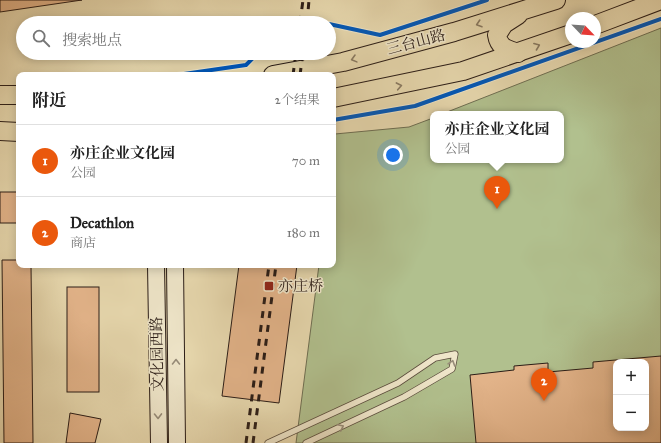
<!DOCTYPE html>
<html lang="zh">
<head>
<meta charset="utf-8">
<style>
	body { margin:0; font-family:"IM FELL Great Primer","Noto Serif SC",serif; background:#f6f6f6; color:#222 }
	.controls { position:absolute; right:12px; bottom:12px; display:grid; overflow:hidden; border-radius:8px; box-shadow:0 2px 10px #0003 }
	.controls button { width:36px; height:36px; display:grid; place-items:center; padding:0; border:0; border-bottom:1px solid #e0e0e0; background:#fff; color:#222; font:20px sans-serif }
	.compass { position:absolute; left:565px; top:12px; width:36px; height:36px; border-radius:50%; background:#fff; box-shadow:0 2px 10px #0003; rotate:115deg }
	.you { position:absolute; left:393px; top:155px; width:14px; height:14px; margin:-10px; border:3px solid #fff; border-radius:50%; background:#1a73e8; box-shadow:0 0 0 6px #1a73e833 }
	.badge { display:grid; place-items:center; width:26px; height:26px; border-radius:50%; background:#ea580c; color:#fff; font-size:13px; font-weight:700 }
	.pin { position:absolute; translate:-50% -33px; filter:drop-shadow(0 1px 2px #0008) }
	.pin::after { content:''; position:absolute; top:21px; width:14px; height:12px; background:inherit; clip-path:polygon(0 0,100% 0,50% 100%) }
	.popup { position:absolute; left:430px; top:111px; width:134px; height:52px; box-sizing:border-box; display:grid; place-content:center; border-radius:8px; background:#fff; filter:drop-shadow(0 1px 3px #0005); font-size:13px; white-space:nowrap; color:#767676 }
	.popup b { font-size:15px; color:#222 }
	.popup::after { content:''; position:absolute; left:50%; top:100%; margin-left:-8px; border:8px solid transparent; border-top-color:#fff }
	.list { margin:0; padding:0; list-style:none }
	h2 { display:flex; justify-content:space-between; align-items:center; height:52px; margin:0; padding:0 16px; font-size:17px }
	h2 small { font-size:13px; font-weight:400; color:#767676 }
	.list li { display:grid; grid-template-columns:26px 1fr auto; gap:12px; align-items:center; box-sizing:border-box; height:72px; padding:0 16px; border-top:1px solid #e0e0e0 }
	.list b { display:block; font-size:15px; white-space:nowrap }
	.list p { margin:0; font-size:13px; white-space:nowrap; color:#767676 }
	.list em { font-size:13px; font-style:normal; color:#767676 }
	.icon { flex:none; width:22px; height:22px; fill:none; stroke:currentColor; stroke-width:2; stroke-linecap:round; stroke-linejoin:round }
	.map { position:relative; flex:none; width:661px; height:443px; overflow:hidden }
	.search { position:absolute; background:#fff; box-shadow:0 2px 10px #0003; left:16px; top:16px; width:320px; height:44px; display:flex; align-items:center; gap:10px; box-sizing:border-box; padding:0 14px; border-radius:22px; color:#767676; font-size:15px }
	.panel { position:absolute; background:#fff; box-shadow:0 2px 10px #0003; left:16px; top:72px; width:320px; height:196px; border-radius:8px }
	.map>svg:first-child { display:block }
</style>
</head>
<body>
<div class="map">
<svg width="661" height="443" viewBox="0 0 661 443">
	<rect width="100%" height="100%" fill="#e7d8ae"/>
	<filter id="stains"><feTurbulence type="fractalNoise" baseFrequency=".005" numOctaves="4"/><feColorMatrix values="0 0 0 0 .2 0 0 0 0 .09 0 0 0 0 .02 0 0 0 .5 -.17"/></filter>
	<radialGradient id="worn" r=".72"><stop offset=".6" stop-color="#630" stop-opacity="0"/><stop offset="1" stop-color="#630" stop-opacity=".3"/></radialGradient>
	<path fill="#b1c08e" stroke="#6e6e52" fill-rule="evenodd" d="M 661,28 L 661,443 L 296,443 L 319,265 L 333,265 L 333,152 L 335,134 L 409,127 L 433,118 L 433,160 L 561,160 L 561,114 L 442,114 ZM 616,362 L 646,362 L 646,428 L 616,428 Z"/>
	<g fill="#e2b389" stroke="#2b1d17" fill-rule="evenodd">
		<polygon points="0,0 82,0 0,12"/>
		<rect x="0" y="192" width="19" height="31"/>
		<polygon points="2,260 19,260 19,265 31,265 33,443 4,443"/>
		<polygon points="239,265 297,265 279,403 222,396"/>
		<rect x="67" y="287" width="32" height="105"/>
		<path d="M 661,356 L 661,443 L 476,443 L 470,375 L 514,370 L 514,366 L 548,363 L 548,372 L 593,368 L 593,362 ZM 616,362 L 646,362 L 646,428 L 616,428 Z"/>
		<polygon points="70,413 101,419 95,443 66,443"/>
	</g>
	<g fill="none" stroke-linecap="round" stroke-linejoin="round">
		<defs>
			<polyline id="service" points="268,443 398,383 435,358 455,354 452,369 404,397 306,443"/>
			<g id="secondary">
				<polyline points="156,265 159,443"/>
				<polyline points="175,265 177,443"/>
			</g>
			<g id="primary">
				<path d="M 518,15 L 504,24 L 497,35 C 499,48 507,49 518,53"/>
				<polyline points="595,25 661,0"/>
				<polyline points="273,75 343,62 454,32 556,0"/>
				<polyline points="0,95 19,95"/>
				<polyline points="333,98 463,71 571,34"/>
				<polyline points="0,131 19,132"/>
			</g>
		</defs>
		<use href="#service" stroke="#5a4c3d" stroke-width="7"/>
		<use href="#secondary" stroke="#2b1d17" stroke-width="18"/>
		<use href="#primary" stroke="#2b1d17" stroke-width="20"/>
		<use href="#service" stroke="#efe6ca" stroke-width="5.5"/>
		<use href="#secondary" stroke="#efe6ca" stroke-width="16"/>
		<use href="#primary" stroke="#e7d8ae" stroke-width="18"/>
		<g stroke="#2b1d17" stroke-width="3" stroke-dasharray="7 7" stroke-linecap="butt">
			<polyline points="300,23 303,0"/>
			<polyline points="307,23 309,0"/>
			<polyline points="293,75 296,53"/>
			<polyline points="300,75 303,53"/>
			<polyline points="246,443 269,265"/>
			<polyline points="253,443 276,265"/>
		</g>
		<defs>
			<g id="cycleway">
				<polyline points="329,24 380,35 487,0"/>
				<polyline points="177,75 246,65 258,53"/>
				<polyline points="333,120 415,106 661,19"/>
			</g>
		</defs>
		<use href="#cycleway" stroke="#efe6ca" stroke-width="6"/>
		<use href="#cycleway" stroke="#0057b8" stroke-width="4"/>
	</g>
	<defs><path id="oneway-chevron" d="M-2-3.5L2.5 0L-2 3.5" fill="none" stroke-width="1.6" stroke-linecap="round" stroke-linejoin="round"/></defs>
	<g stroke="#897a62">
		<use href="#oneway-chevron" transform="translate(479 24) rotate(162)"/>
		<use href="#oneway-chevron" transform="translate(537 46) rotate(-21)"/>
		<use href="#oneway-chevron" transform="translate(354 59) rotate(165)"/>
		<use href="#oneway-chevron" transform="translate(399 86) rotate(-11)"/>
	</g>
	<g stroke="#978c79">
		<use href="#oneway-chevron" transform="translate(176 362) rotate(-90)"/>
		<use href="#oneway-chevron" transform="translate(452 363) rotate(-72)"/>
		<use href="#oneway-chevron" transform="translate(158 416) rotate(89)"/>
		<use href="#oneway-chevron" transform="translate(341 427) rotate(-25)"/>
	</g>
	<rect fill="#8f2418" stroke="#efe6ca" stroke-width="1.5" x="264" y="281" width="10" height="10" rx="2"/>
	<g text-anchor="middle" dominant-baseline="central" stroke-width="3" stroke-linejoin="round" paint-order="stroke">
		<g font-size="15" fill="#2b1d17" stroke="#efe6ca">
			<text transform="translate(416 42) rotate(-15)">三台山路</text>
			<text transform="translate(157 354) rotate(-91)">文化园西路</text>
		</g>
		<g font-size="15" fill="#2b1d17" stroke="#efe6ca" text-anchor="start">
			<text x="278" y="286">亦庄桥</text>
		</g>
	</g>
	<rect width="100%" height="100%" filter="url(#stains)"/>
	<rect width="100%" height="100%" fill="url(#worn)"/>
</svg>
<div class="controls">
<button>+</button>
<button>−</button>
</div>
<svg class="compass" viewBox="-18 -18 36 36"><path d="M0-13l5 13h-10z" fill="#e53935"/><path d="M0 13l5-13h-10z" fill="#767676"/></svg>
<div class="you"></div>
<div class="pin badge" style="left:497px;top:209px">1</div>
<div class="popup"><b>亦庄企业文化园</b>公园</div>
<div class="pin badge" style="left:544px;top:401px">2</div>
<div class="search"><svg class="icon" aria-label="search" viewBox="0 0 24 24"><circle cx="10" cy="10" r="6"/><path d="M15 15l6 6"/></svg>搜索地点</div>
<section class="panel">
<h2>附近<small>2个结果</small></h2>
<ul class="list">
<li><span class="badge">1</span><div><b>亦庄企业文化园</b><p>公园</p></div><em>70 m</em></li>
<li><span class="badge">2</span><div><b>Decathlon</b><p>商店</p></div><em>180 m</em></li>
</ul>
</section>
</div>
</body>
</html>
